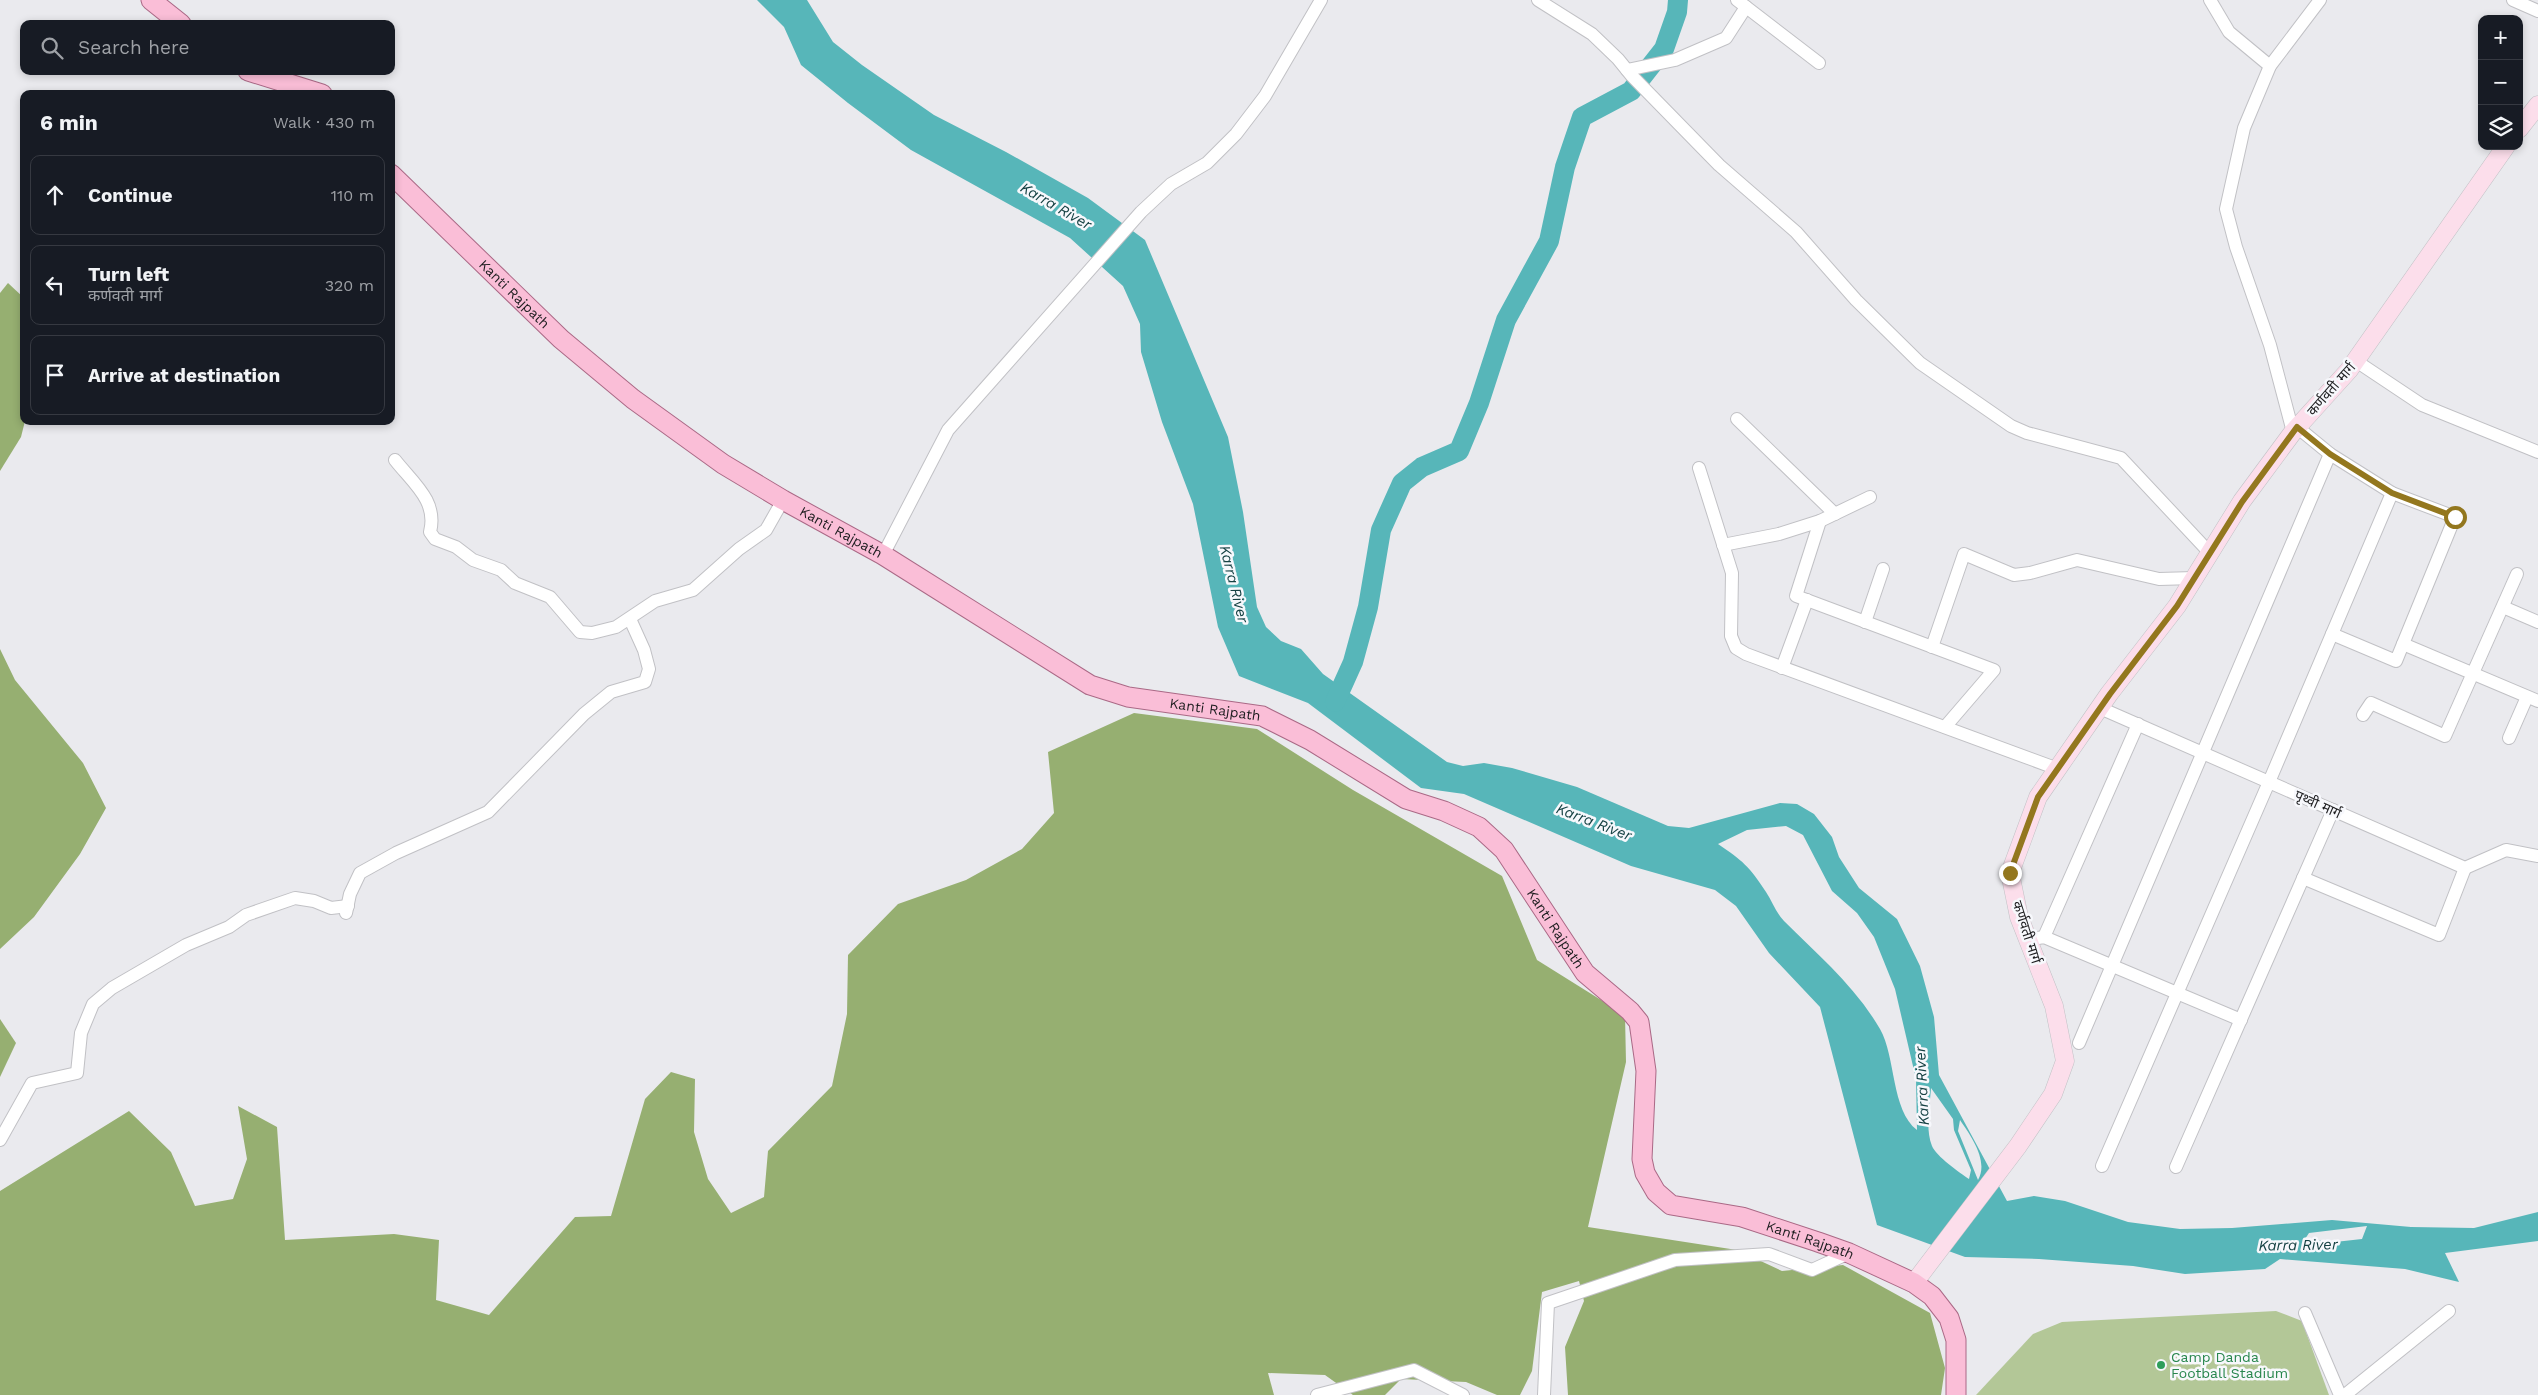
<!DOCTYPE html>
<html lang="en">
<head>
<meta charset="utf-8">
<style>
	body { margin:0; font-family:"Work Sans","Noto Sans Devanagari",sans-serif; background:#20242c; color:#f1f3f6 }
	.controls { position:absolute; right:15px; top:15px; display:grid; overflow:hidden; border-radius:10px; box-shadow:0 2px 8px #0003 }
	.controls button { width:45px; height:45px; display:grid; place-items:center; padding:0; border:0; border-bottom:1px solid #363941; background:#171b24; color:#f1f3f6; font:25px sans-serif }
	.stop { position:absolute; width:15px; height:15px; margin:-11px; border:4px solid #93771e; border-radius:50%; background:#fff }
	.stop.end { background:#93771e; border-color:#fff; box-shadow:0 1px 5px #0008 }
	.list { margin:0; padding:0; list-style:none }
	h2 { display:flex; justify-content:space-between; align-items:center; height:65px; margin:0; padding:0 20px; font-size:21px }
	h2 small { font-size:16px; font-weight:400; color:#9ea1a6 }
	.list li { display:grid; grid-template-columns:32px 1fr auto; gap:15px; align-items:center; box-sizing:border-box; height:80px; margin:0 10px 10px; padding:0 10px; border:1px solid #363941; border-radius:10px }
	.list b { display:block; font-size:19px; white-space:nowrap }
	.list p { margin:0; font-size:16px; white-space:nowrap; color:#9ea1a6 }
	.list em { font-size:16px; font-style:normal; color:#9ea1a6 }
	.icon { flex:none; width:28px; height:28px; fill:none; stroke:currentColor; stroke-width:2; stroke-linecap:round; stroke-linejoin:round }
	.map { position:relative; flex:none; width:2538px; height:1395px; overflow:hidden }
	.search { position:absolute; background:#171b24; box-shadow:0 2px 8px #0003; left:20px; top:20px; width:375px; height:55px; display:flex; align-items:center; gap:12px; box-sizing:border-box; padding:0 18px; border-radius:10px; color:#9ea1a6; font-size:19px }
	.panel { position:absolute; background:#171b24; box-shadow:0 2px 8px #0003; left:20px; top:90px; width:375px; height:335px; border-radius:10px }
	.map>svg:first-child { display:block }
</style>
</head>
<body>
<div class="map">
<svg width="2538" height="1395" viewBox="0 0 2538 1395">
	<rect width="100%" height="100%" fill="#eaeaee"/>
	<polygon fill="#b3c797" points="2276,1311 2302,1321 2329,1395 1976,1395 2033,1334 2062,1322"/>
	<g fill="#96af71">
		<polygon points="8,283 24,298 25,421 21,437 0,471 0,293"/>
		<polygon points="0,649 15,680 83,763 106,808 80,854 34,917 0,949"/>
		<polygon points="1134,713 1257,729 1353,790 1502,876 1537,960 1625,1015 1626,1062 1588,1227 1737,1250 1782,1271 1843,1265 1930,1313 1945,1368 1941,1395 1568,1395 1565,1347 1584,1301 1579,1281 1542,1292 1532,1371 1520,1395 1497,1395 1466,1382 1401,1379 1385,1395 1353,1395 1325,1375 1268,1373 1274,1395 0,1395 0,1191 129,1111 171,1152 195,1206 233,1199 247,1159 238,1106 277,1127 285,1240 394,1234 439,1240 436,1300 489,1315 575,1217 611,1216 645,1099 671,1072 695,1079 694,1132 708,1179 731,1213 764,1197 768,1151 832,1086 847,1014 848,955 898,904 966,880 1022,849 1054,813 1048,752"/>
		<polygon points="0,1019 16,1043 0,1077"/>
	</g>
	<path fill="#57b6b9" fill-rule="evenodd" d="M 757,0 L 807,0 L 833,42 L 862,65 L 934,115 L 1006,152 L 1088,198 L 1145,240 L 1228,437 L 1243,512 L 1257,607 L 1266,627 L 1281,641 L 1301,649 L 1323,674 L 1447,762 L 1463,766 L 1484,763 L 1512,768 L 1577,787 L 1668,826 L 1689,828 L 1780,803 L 1797,804 L 1814,814 L 1832,837 L 1839,857 L 1859,888 L 1897,919 L 1920,966 L 1934,1017 L 1939,1075 L 2007,1201 L 2034,1196 L 2065,1201 L 2128,1222 L 2180,1229 L 2232,1228 L 2332,1220 L 2411,1227 L 2474,1228 L 2538,1212 L 2538,1241 L 2445,1253 L 2459,1282 L 2405,1269 L 2280,1259 L 2265,1269 L 2185,1274 L 2133,1266 L 2039,1259 L 1965,1257 L 1877,1225 L 1820,1007 L 1769,953 L 1736,906 L 1715,890 L 1631,866 L 1464,794 L 1421,788 L 1308,703 L 1239,676 L 1218,627 L 1193,504 L 1162,422 L 1141,352 L 1140,324 L 1123,286 L 1070,238 L 911,150 L 848,103 L 801,65 L 784,27 ZM 1786,826 L 1803,835 L 1832,891 L 1857,913 L 1874,937 L 1895,989 L 1916,1079 L 1917,1130 C 1891,1110 1896,1057 1880,1029 C 1855,986 1818,955 1784,921 C 1776,913 1772,901 1766,892 C 1750,867 1742,860 1718,844 L 1747,830 ZM 1931,1088 L 1953,1119 L 1954,1130 L 1971,1170 L 1969,1179 C 1960,1173 1936,1156 1932,1146 C 1925,1129 1930,1105 1931,1088 ZM 1960,1120 C 1971,1136 1989,1161 1978,1180 L 1958,1131 ZM 2367,1226 L 2362,1239 L 2335,1242 L 2305,1239 L 2309,1233 Z"/>
	<g fill="none" stroke-linecap="round" stroke-linejoin="round">
		<polyline stroke="#57b6b9" stroke-width="20" points="1335,702 1353,662 1368,607 1381,530 1402,483 1422,467 1459,451 1479,403 1506,320 1549,241 1565,167 1582,117 1631,91 1664,49 1677,12 1678,0"/>
		<defs>
			<g id="street">
				<polyline points="1538,0 1592,34 1618,59 1631,75 1719,165 1796,232 1856,300 1920,363 2011,426 2027,433 2121,458 2209,552"/>
				<polyline points="1737,0 1819,63"/>
				<polyline points="2210,0 2229,32 2270,66"/>
				<polyline points="2513,0 2538,11"/>
				<polyline points="1627,70 1675,60 1726,38 1746,7"/>
				<polyline points="2356,361 2422,405 2538,452"/>
				<polyline points="1737,419 1835,514"/>
				<polyline points="2297,427 2330,454 2392,493 2455,517 2396,661 2332,634"/>
				<polyline points="2293,432 2270,345 2236,247 2226,209 2244,128 2270,66 2320,0"/>
				<path d="M 395,460 C 413,483 438,501 430,532 L 435,539 L 456,547 L 473,560 L 501,570 L 515,583 L 550,597 L 580,632 L 592,633 L 616,627 L 655,601 L 693,590 L 739,549 L 766,530 L 783,500"/>
				<polyline points="1699,468 1732,573 1731,636 1736,648 1746,654 2058,769"/>
				<polyline points="1820,521 1796,596 1994,670 1945,727"/>
				<polyline points="1723,545 1779,534 1820,521 1870,497"/>
				<polyline points="883,555 948,430 1141,212 1171,184 1207,163 1236,134 1265,96 1321,0"/>
				<polyline points="2503,607 2538,622"/>
				<polyline points="1865,622 1883,569"/>
				<polyline points="2403,644 2538,701"/>
				<polyline points="1932,647 1964,554 2014,575 2030,573 2077,560 2159,579 2194,578"/>
				<polyline points="1782,668 1807,600"/>
				<polyline points="2100,708 2465,868 2506,850 2538,856"/>
				<polyline points="2363,715 2371,703 2445,736 2517,574"/>
				<polyline points="2509,738 2527,697"/>
				<polyline points="2303,878 2439,935 2465,868"/>
				<polyline points="346,913 350,894 360,873 396,853 488,812 584,714 611,692 645,682 649,669 644,650 630,619"/>
				<polyline points="2044,937 2138,724"/>
				<polyline points="2038,938 2044,937 2241,1020"/>
				<polyline points="2079,1043 2330,454"/>
				<polyline points="0,1140 32,1083 77,1073 81,1033 93,1004 112,988 186,945 229,927 246,915 295,898 314,901 331,908 348,906"/>
				<polyline points="2102,1166 2269,782 2392,493"/>
				<polyline points="2176,1167 2333,810"/>
				<polyline points="2305,1313 2340,1395"/>
				<polyline points="1317,1395 1414,1370 1463,1395"/>
				<polyline points="1544,1395 1548,1303 1675,1260 1769,1254 1812,1270 1849,1253"/>
				<polyline points="2345,1395 2449,1311"/>
			</g>
			<g id="secondary">
				<polyline points="2519,129 2538,105"/>
				<polyline points="1914,1283 2018,1146 2053,1094 2065,1061 2054,1006 2019,917 2010,873 2038,797 2109,694 2177,606 2242,501 2293,432 2349,370 2506,146"/>
			</g>
			<g id="primary">
				<polyline points="151,0 181,24"/>
				<polyline points="248,71 322,94"/>
				<path id="s1" d="M 391,174 L 561,339 L 633,399 L 723,464 L 783,500 L 883,555 L 1090,685 L 1128,697 L 1262,716 L 1310,740 L 1406,799 L 1444,811 L 1479,827 L 1504,850 L 1585,973 L 1630,1011 L 1639,1022 L 1646,1071 L 1642,1159 L 1645,1173 L 1656,1192 L 1671,1205 L 1742,1217 L 1818,1242 L 1849,1253 L 1914,1283 L 1932,1296 L 1949,1318 L 1956,1340 L 1956,1395"/>
			</g>
		</defs>
		<use href="#street" stroke="#c1c1c5" stroke-width="14"/>
		<use href="#secondary" stroke="#c1c1c5" stroke-width="19"/>
		<use href="#primary" stroke="#aa6986" stroke-width="21"/>
		<use href="#street" stroke="#fff" stroke-width="12"/>
		<use href="#secondary" stroke="#fcdeeb" stroke-width="18"/>
		<use href="#primary" stroke="#fabed7" stroke-width="19"/>
	</g>
	<g fill="none" stroke-linecap="round" stroke-linejoin="round">
		<polyline stroke="#93771e" stroke-width="6" points="2010,873 2038,797 2110,694 2177,606 2242,502 2297,427 2330,454 2392,493 2455,517"/>
	</g>
	<circle fill="#2e9e5b" stroke="#f7f8fc" stroke-width="2" cx="2161" cy="1365" r="5"/>
	<g text-anchor="middle" dominant-baseline="central" stroke-width="5" stroke-linejoin="round" paint-order="stroke">
		<g font-size="14" fill="#1d1d1f" stroke="#f7f8fc">
			<text stroke="none"><textPath href="#s1" startOffset="172">Kanti Rajpath</textPath></text>
			<text transform="translate(2331 389) rotate(-49)">कर्णवती मार्ग</text>
			<text stroke="none"><textPath href="#s1" startOffset="578">Kanti Rajpath</textPath></text>
			<text stroke="none"><textPath href="#s1" startOffset="998">Kanti Rajpath</textPath></text>
			<text transform="translate(2318 804) rotate(24)">पृथ्वी मार्ग</text>
			<text stroke="none"><textPath href="#s1" startOffset="1418">Kanti Rajpath</textPath></text>
			<text transform="translate(2027 932) rotate(72)">कर्णवती मार्ग</text>
			<text stroke="none"><textPath href="#s1" startOffset="1882">Kanti Rajpath</textPath></text>
		</g>
		<g font-size="14" fill="#27864d" stroke="#f7f8fc" text-anchor="start">
			<text x="2171" y="1357">Camp Danda<tspan x="2171" dy="16">Football Stadium</tspan></text>
		</g>
		<g font-size="15" font-style="italic" fill="#164244" stroke="#f7f8fc">
			<text transform="translate(1056 206) rotate(30)">Karra River</text>
			<text transform="translate(1234 584) rotate(76)">Karra River</text>
			<text transform="translate(1594 822) rotate(21)">Karra River</text>
			<text transform="translate(1922 1086) rotate(-93)">Karra River</text>
			<text transform="translate(2298 1245) rotate(-1)">Karra River</text>
		</g>
	</g>
</svg>
<div class="controls">
<button>+</button>
<button>−</button>
<button><svg class="icon" aria-label="layers" viewBox="0 0 24 24"><path d="M12 4l9 5-9 5-9-5zM3 14l9 5 9-5"/></svg></button>
</div>
<div class="stop" style="left:2455px;top:517px"></div>
<div class="stop end" style="left:2010px;top:873px"></div>
<div class="search"><svg class="icon" aria-label="search" viewBox="0 0 24 24"><circle cx="10" cy="10" r="6"/><path d="M15 15l6 6"/></svg>Search here</div>
<section class="panel">
<h2>6 min<small>Walk · 430 m</small></h2>
<ul class="list">
<li><svg class="icon" aria-label="ahead" viewBox="0 0 24 24"><path d="M12 20V5M6 11l6-6 6 6"/></svg><div><b>Continue</b></div><em>110 m</em></li>
<li><svg class="icon" aria-label="left" viewBox="0 0 24 24"><path d="M17 20v-9H6M10 6l-5 5 5 5"/></svg><div><b>Turn left</b><p>कर्णवती मार्ग</p></div><em>320 m</em></li>
<li><svg class="icon" aria-label="arrive" viewBox="0 0 24 24"><path d="M6 21V4h12l-3 4 3 4H6"/></svg><div><b>Arrive at destination</b></div></li>
</ul>
</section>
</div>
</body>
</html>
